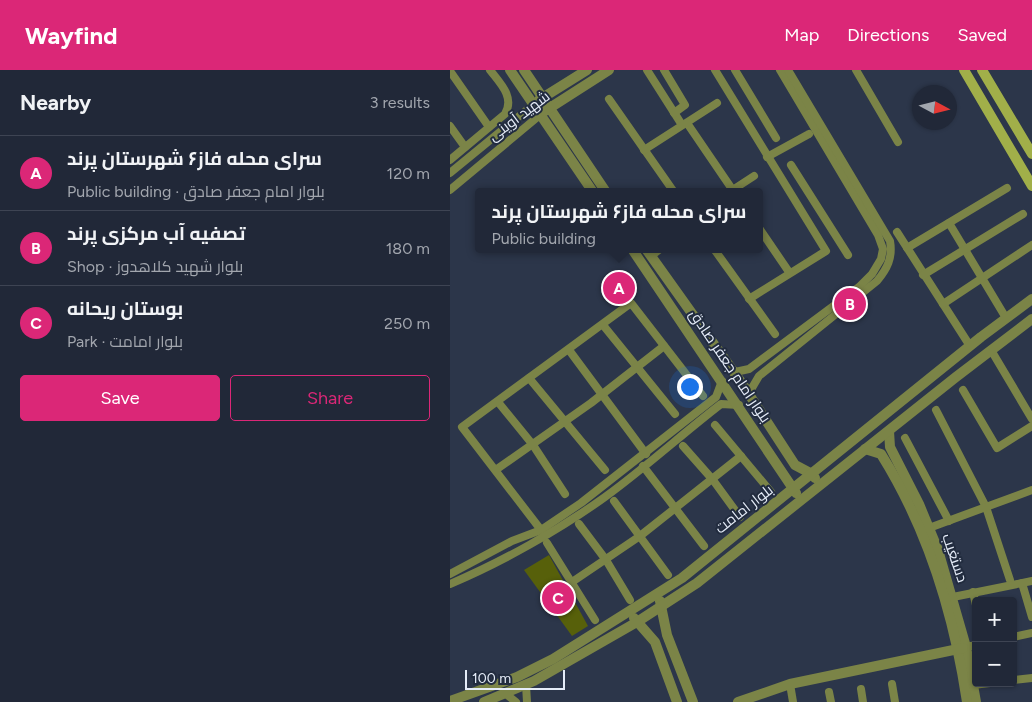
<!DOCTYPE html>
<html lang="en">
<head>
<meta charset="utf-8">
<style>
	body { margin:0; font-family:Figtree,Cairo,sans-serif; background:#2d3443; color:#f1f3f6 }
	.controls { position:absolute; right:15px; bottom:15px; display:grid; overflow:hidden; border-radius:5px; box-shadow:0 1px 4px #0004 }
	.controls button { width:45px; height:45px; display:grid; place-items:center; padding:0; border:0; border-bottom:1px solid #3e4453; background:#212838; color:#f1f3f6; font:25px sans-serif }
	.compass { position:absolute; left:462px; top:15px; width:45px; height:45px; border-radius:50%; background:#212838; box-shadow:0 1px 4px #0004; rotate:97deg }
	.scale { position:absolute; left:15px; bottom:12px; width:100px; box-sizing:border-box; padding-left:5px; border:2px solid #e5ecf8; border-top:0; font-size:14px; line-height:18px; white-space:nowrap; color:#e5ecf8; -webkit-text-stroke:4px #222c3f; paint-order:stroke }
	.you { position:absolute; left:239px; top:316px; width:18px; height:18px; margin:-12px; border:4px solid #fff; border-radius:50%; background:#1a73e8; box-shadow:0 0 0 8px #1a73e833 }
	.badge { display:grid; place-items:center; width:32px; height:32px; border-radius:50%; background:#db2777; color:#fff; font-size:16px; font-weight:700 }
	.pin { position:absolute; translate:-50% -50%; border:2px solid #fff; box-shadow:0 1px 5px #0006 }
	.popup { position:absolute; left:25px; top:118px; width:288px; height:65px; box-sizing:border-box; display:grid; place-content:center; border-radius:5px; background:#212838; filter:drop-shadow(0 1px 4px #0005); font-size:16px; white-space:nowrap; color:#a2a6ae }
	.popup b { font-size:19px; color:#f1f3f6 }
	.popup::after { content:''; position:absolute; left:50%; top:100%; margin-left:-10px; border:10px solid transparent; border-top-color:#212838 }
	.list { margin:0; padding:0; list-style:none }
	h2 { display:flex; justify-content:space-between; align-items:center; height:65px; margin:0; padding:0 20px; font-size:21px }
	h2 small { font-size:16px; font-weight:400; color:#a2a6ae }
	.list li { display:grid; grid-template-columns:32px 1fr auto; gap:15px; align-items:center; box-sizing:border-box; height:75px; padding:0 20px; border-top:1px solid #3e4453 }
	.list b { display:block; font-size:19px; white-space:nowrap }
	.list p { margin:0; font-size:16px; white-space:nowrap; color:#a2a6ae }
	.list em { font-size:16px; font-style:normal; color:#a2a6ae }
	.actions { display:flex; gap:10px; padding:15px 20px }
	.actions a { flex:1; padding:11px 0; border:1px solid #db2777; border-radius:5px; text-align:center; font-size:18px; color:#db2777 }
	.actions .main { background:#db2777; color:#fff }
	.map { position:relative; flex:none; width:582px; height:632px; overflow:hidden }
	header { display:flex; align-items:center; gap:30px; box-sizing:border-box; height:70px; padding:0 25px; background:#db2777; color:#fff }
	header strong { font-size:24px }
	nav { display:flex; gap:28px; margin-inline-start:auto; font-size:18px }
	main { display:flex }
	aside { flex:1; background:#212838 }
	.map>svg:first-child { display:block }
</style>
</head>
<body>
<header>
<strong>Wayfind</strong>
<nav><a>Map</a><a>Directions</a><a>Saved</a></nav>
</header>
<main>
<aside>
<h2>Nearby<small>3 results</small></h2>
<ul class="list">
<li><span class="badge">A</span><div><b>سرای محله فاز۶ شهرستان پرند</b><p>Public building · بلوار امام جعفر صادق</p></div><em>120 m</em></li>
<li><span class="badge">B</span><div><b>تصفیه آب مرکزی پرند</b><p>Shop · بلوار شهید کلاهدوز</p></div><em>180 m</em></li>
<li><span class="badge">C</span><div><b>بوستان ریحانه</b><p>Park · بلوار امامت</p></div><em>250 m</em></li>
</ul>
<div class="actions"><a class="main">Save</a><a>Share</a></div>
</aside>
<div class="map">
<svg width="582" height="632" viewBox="0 0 582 632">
	<rect width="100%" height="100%" fill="#2c364a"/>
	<polygon fill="#57600a" points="99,485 138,556 122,566 74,500"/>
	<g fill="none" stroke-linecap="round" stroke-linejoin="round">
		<g stroke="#7b8447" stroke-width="8">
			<polyline points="197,0 232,55"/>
			<polyline points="214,0 235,35 224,43"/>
			<polyline points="265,0 376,181 299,229"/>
			<polyline points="285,0 326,68"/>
			<polyline points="406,0 448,72"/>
			<polyline points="0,1 39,57"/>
			<polyline points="159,29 224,122"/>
			<polyline points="237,53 284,122"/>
			<polyline points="0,56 15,77"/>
			<polyline points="194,80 267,33"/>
			<polyline points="317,87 359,64"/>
			<path d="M 0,90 L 55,44 C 65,27 50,13 40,0"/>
			<polyline points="341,95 398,185"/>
			<polyline points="0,103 84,34"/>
			<polyline points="0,120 90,45"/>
			<polyline points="281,121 304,106"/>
			<polyline points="499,153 556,248"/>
			<polyline points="309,158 339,202"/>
			<polyline points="447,162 520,276"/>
			<polyline points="457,178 557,118"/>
			<polyline points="264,179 325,264"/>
			<polyline points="201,186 210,179"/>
			<polyline points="473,205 573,144"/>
			<polyline points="493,234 582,175"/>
			<polyline points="153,255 225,344"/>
			<polyline points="119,280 196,384"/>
			<polyline points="541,280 582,349"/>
			<polyline points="285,302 299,299 409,217 422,204 431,189 433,179 428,165 330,0"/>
			<polyline points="79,308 155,400"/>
			<polyline points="513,320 547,378 582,356"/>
			<path d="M 299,323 L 309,306 L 427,211 C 437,199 443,188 440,171 L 338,0"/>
			<polyline points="48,332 83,375 115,424"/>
			<polyline points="486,340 536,437 560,510"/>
			<polyline points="265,355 321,422"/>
			<polyline points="455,368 499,451"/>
			<polyline points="233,376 263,410 290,447"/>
			<polyline points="193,396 254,476"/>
			<polyline points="47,399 141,333 214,276"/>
			<polyline points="164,431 218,505"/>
			<polyline points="129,454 156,490 180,530"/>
			<polyline points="479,458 582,420"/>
			<polyline points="91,460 12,357 181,233 253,326"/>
			<polyline points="97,473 145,550"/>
			<polyline points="0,504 62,471 91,460 131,433 266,327 272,311"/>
			<polyline points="122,512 190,466 291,386"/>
			<polyline points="572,513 582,547"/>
			<path d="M 0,514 C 52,492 109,460 155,427 C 195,398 232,364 271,334 L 289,335"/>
			<polyline points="523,522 526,535"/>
			<polyline points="503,527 582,511"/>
			<polyline points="563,567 582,563"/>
			<polyline points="516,577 526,575"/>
			<polyline points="563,610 582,608"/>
			<polyline points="340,614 343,632"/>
			<polyline points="442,614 445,632"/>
			<polyline points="76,615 77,632"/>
			<polyline points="523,615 540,613"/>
			<polyline points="411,619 413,632"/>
			<polyline points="379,622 381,632"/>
			<polyline points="56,624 66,632"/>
		</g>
		<g stroke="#7b8447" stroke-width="10">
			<polyline points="60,0 143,122"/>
			<polyline points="74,0 156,122"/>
			<polyline points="89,30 137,0"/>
			<polyline points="95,41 159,0"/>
			<polyline points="182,179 346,423"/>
			<polyline points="196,179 293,315 345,395 362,404 365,408"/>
			<polyline points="439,361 440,377 469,434 488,480 516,577 526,632"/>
			<path d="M 415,379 L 431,384 C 478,459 504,545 517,632"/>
			<polyline points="210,531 217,565 243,632"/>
			<polyline points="184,548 205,572 227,632"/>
			<polyline points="0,631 67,607 103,589 232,508 531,267 582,229"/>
			<polyline points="34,632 84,611 187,552 247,513 506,307 582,249"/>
			<polyline points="288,632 340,614 513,578"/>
		</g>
		<g stroke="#a1af49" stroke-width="10">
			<polyline points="514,0 582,116"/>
			<polyline points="532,0 582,84"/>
		</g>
	</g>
	<g text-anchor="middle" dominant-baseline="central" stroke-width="4" stroke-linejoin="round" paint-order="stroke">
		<g font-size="15" fill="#e5ecf8" stroke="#222c3f">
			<text transform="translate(69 46) rotate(-37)">شهید آوینی</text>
			<text transform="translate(280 296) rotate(56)">بلوار امام جعفر صادق</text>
			<text transform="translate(294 439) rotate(-38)">بلوار امامت</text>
			<text transform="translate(505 488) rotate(71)">دستغیب</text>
		</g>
	</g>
</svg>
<div class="controls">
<button>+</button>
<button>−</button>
</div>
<svg class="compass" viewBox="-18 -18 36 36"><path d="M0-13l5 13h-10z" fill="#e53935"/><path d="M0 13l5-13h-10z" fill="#a2a6ae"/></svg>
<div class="scale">100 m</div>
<div class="you"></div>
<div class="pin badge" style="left:169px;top:218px">A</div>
<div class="popup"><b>سرای محله فاز۶ شهرستان پرند</b>Public building</div>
<div class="pin badge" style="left:400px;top:234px">B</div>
<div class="pin badge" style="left:108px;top:528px">C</div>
</div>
</main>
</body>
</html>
